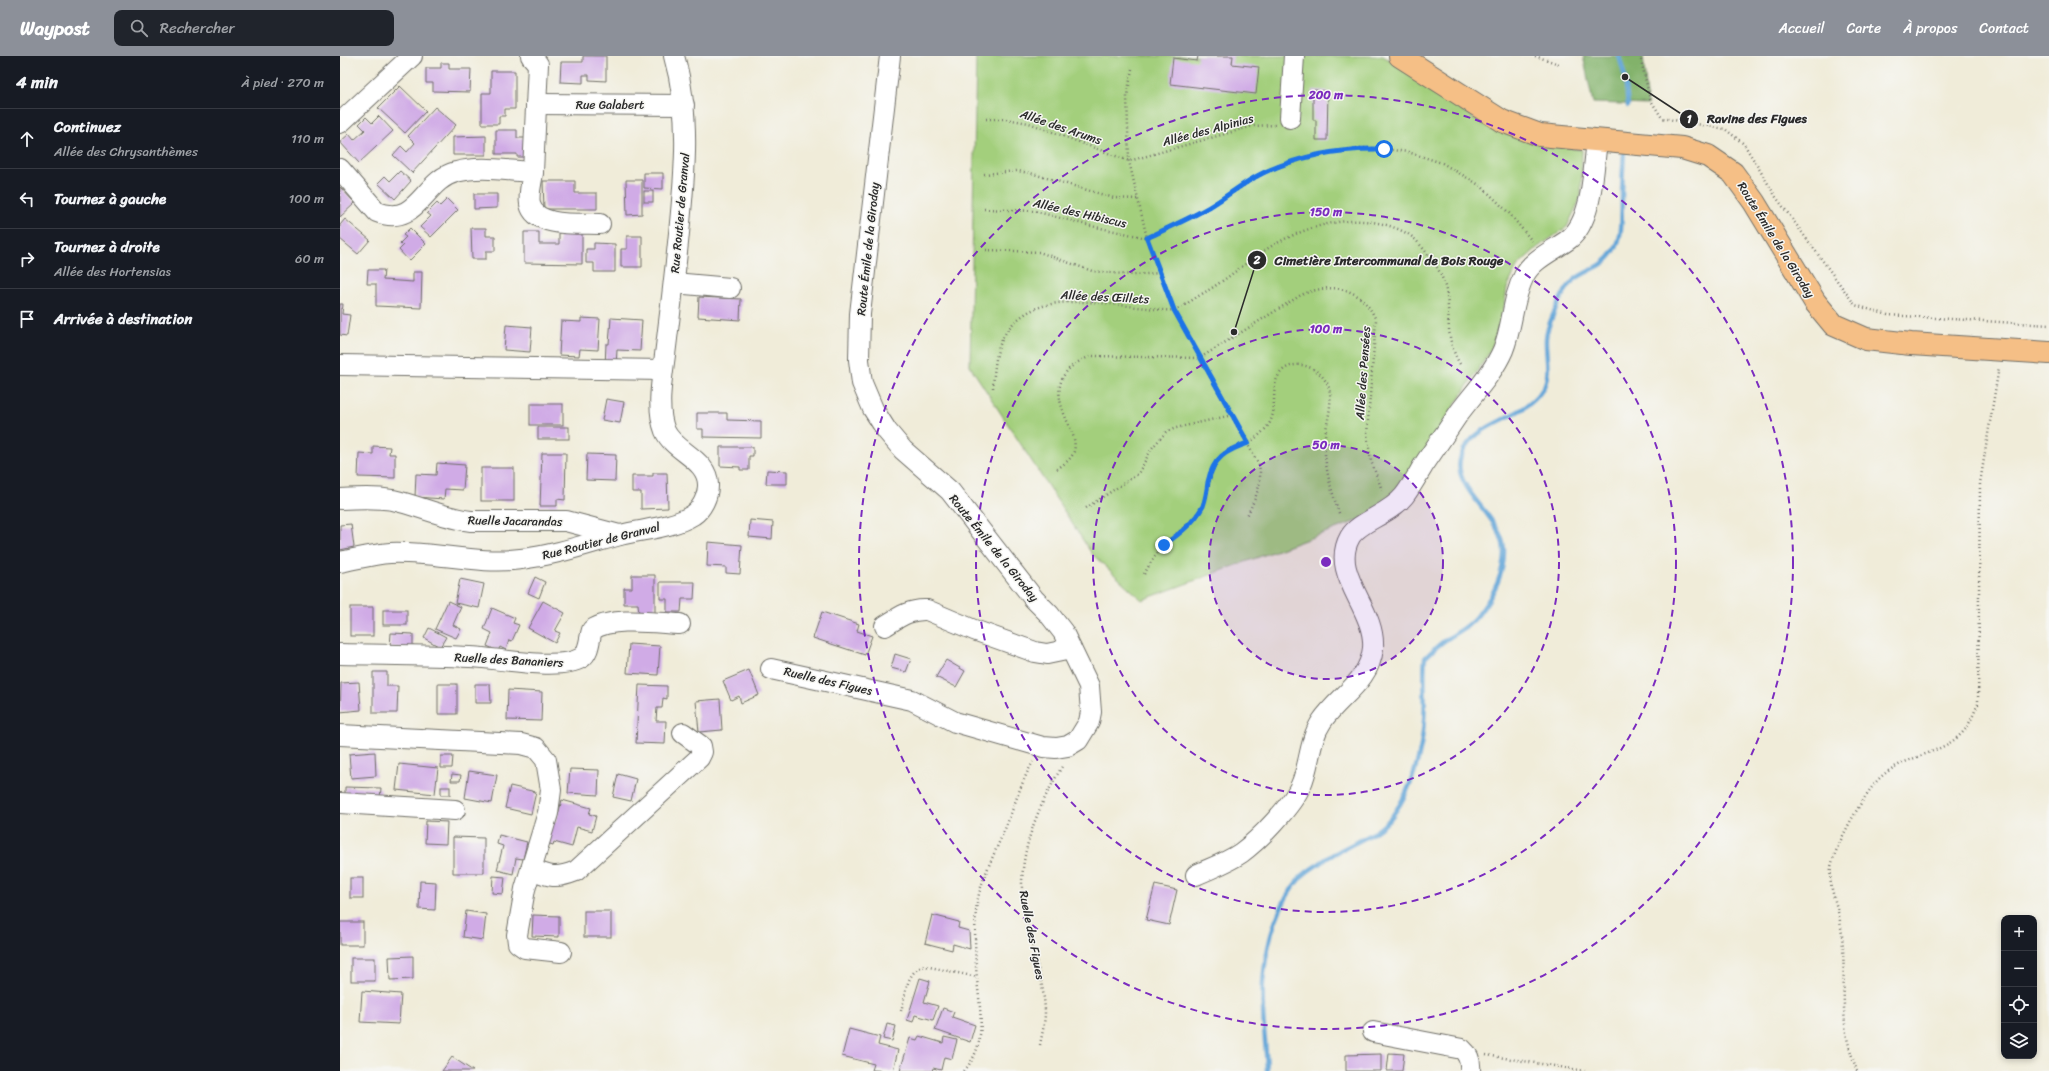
<!DOCTYPE html>
<html lang="fr">
<head>
<meta charset="utf-8">
<style>
	body { margin:0; font-family:Sriracha,sans-serif; background:#20242c; color:#f1f3f6 }
	.controls { position:absolute; right:12px; bottom:12px; display:grid; overflow:hidden; border-radius:8px; box-shadow:0 2px 6px #0003 }
	.controls button { width:36px; height:36px; display:grid; place-items:center; padding:0; border:0; border-bottom:1px solid #363941; background:#171b24; color:#f1f3f6; font:20px sans-serif }
	.stop { position:absolute; width:12px; height:12px; margin:-9px; border:3px solid #1a73e8; border-radius:50%; background:#fff }
	.stop.end { background:#1a73e8; border-color:#fff; box-shadow:0 1px 4px #0008 }
	.list { margin:0; padding:0; list-style:none }
	h2 { display:flex; justify-content:space-between; align-items:center; height:52px; margin:0; padding:0 16px; font-size:17px }
	h2 small { font-size:13px; font-weight:400; color:#9ea1a6 }
	.list li { display:grid; grid-template-columns:26px 1fr auto; gap:12px; align-items:center; box-sizing:border-box; height:60px; padding:0 16px; border-top:1px solid #363941 }
	.list b { display:block; font-size:15px; white-space:nowrap }
	.list p { margin:0; font-size:13px; white-space:nowrap; color:#9ea1a6 }
	.list em { font-size:13px; font-style:normal; color:#9ea1a6 }
	.icon { flex:none; width:22px; height:22px; fill:none; stroke:currentColor; stroke-width:2; stroke-linecap:round; stroke-linejoin:round }
	.map { position:relative; flex:none; width:1709px; height:1015px; overflow:hidden }
	header { display:flex; align-items:center; gap:24px; box-sizing:border-box; height:56px; padding:0 20px; background:#8c9099; color:#fff }
	header strong { font-size:19px }
	nav { display:flex; gap:22px; margin-inline-start:auto; font-size:14px }
	.search { width:280px; height:36px; background:#20242c; display:flex; align-items:center; gap:10px; box-sizing:border-box; padding:0 14px; border-radius:8px; color:#9ea1a6; font-size:15px }
	main { display:flex }
	aside { flex:1; background:#171b24 }
	.map>svg:first-child { display:block }
</style>
</head>
<body>
<header>
<strong>Waypost</strong>
<div class="search"><svg class="icon" aria-label="search" viewBox="0 0 24 24"><circle cx="10" cy="10" r="6"/><path d="M15 15l6 6"/></svg>Rechercher</div>
<nav><a>Accueil</a><a>Carte</a><a>À propos</a><a>Contact</a></nav>
</header>
<main>
<aside>
<h2>4 min<small>À pied · 270 m</small></h2>
<ul class="list">
<li><svg class="icon" aria-label="ahead" viewBox="0 0 24 24"><path d="M12 20V5M6 11l6-6 6 6"/></svg><div><b>Continuez</b><p>Allée des Chrysanthèmes</p></div><em>110 m</em></li>
<li><svg class="icon" aria-label="left" viewBox="0 0 24 24"><path d="M17 20v-9H6M10 6l-5 5 5 5"/></svg><div><b>Tournez à gauche</b></div><em>100 m</em></li>
<li><svg class="icon" aria-label="right" viewBox="0 0 24 24"><path d="M7 20v-9h11M14 6l5 5-5 5"/></svg><div><b>Tournez à droite</b><p>Allée des Hortensias</p></div><em>60 m</em></li>
<li><svg class="icon" aria-label="arrive" viewBox="0 0 24 24"><path d="M6 21V4h12l-3 4 3 4H6"/></svg><div><b>Arrivée à destination</b></div></li>
</ul>
</aside>
<div class="map">
<svg width="1709" height="1015" viewBox="0 0 1709 1015">
	<rect width="100%" height="100%" fill="#f6f6f2"/>
	<filter id="ink" filterUnits="userSpaceOnUse"><feTurbulence type="fractalNoise" baseFrequency=".025" numOctaves="2"/><feDisplacementMap in="SourceGraphic" scale="8" xChannelSelector="R" yChannelSelector="G"/><feConvolveMatrix kernelMatrix="1 2 1 2 8 2 1 2 1" color-interpolation-filters="sRGB"/></filter>
	<filter id="wash" filterUnits="userSpaceOnUse"><feTurbulence type="fractalNoise" baseFrequency=".012" numOctaves="4" result="noise"/><feDisplacementMap in="SourceGraphic" scale="16" xChannelSelector="R" yChannelSelector="G"/><feGaussianBlur stdDeviation="0.9" result="paint"/><feColorMatrix in="noise" values="0 0 0 0 0 0 0 0 0 0 0 0 0 0 0 0 0 1.4 0 .05"/><feComposite in="paint" operator="in"/></filter>
	<g filter="url(#wash)">
		<rect width="100%" height="100%" fill="#f0ecd9"/>
		<polygon fill="#a3cf7b" stroke="#677d53" points="636,0 1043,0 1067,14 1133,62 1201,87 1242,94 1241,141 1227,171 1198,191 1178,209 1167,232 1163,258 1151,294 1059,434 1022,463 802,544 752,498 630,310"/>
		<polygon fill="#82b26b" stroke="#566e4b" points="1243,0 1303,0 1308,49 1253,47"/>
		<g fill="none" stroke-linecap="round" stroke-linejoin="round">
			<g stroke="#63a6d8" stroke-width="4.5">
				<polyline points="1279,0 1285,21 1288,50"/>
				<path d="M 927,1015 C 926,986 921,956 923,927 C 926,891 936,849 961,821 C 967,815 976,810 983,805 C 1004,789 1038,781 1053,759 C 1072,733 1082,697 1084,665 C 1086,644 1083,623 1085,602 C 1090,597 1094,593 1099,589 C 1112,578 1128,573 1138,559 C 1152,541 1164,519 1164,496 C 1165,462 1109,432 1121,400 C 1135,364 1183,365 1202,334 C 1212,319 1205,300 1206,282 C 1207,274 1210,266 1213,259 C 1218,247 1225,233 1234,224 C 1247,213 1263,213 1274,195 C 1284,179 1281,159 1282,141 C 1282,126 1283,111 1284,97"/>
			</g>
		</g>
		<g id="blocks">
			<g fill="#d0abe6">
				<polygon points="243,0 266,0 266,25 249,24 249,19 243,19 243,27 220,26 221,6 243,6"/>
				<polygon points="858,0 893,0 892,8 919,11 916,38 830,28 833,2 857,5"/>
				<polygon points="101,7 109,7 109,13 131,13 130,36 93,35 93,27 86,27 86,12 101,12"/>
				<polygon points="151,15 175,15 175,53 165,53 165,60 159,60 159,68 142,68 142,37 151,37"/>
				<polygon points="60,30 86,55 65,77 38,52"/>
				<polygon points="973,34 988,35 987,84 976,84 976,64 973,64"/>
				<polygon points="95,51 116,69 72,117 53,99 61,90 67,96 75,87 68,80"/>
				<polygon points="39,60 53,75 19,107 0,86 9,78 14,84 25,74 19,68 26,61 32,67"/>
				<polygon points="156,74 177,74 177,82 186,82 186,101 177,101 177,98 156,98"/>
				<polygon points="146,80 146,99 113,99 113,81"/>
				<polygon points="60,115 71,125 55,143 38,127 45,120 50,125"/>
				<polygon points="304,117 323,117 323,133 304,132"/>
				<polygon points="286,124 302,124 302,158 287,159"/>
				<polygon points="203,125 235,125 235,137 257,137 257,153 204,153"/>
				<polygon points="0,131 15,147 0,161"/>
				<rect x="304" y="135" width="9" height="11"/>
				<polygon points="134,138 157,138 157,152 134,153"/>
				<polygon points="107,143 118,154 91,181 80,171 91,160 87,157 97,147 100,150"/>
				<polygon points="5,163 30,184 18,198 0,183 0,169"/>
				<polygon points="70,172 86,188 69,205 59,194 63,190 60,187 66,181 63,179"/>
				<polygon points="131,172 146,172 146,180 155,180 155,195 146,195 146,203 132,203"/>
				<polygon points="184,176 199,176 199,188 219,188 219,176 242,176 242,208 184,207"/>
				<polygon points="287,180 302,180 302,211 281,211 281,193 287,193"/>
				<polygon points="254,187 275,188 275,216 254,216 254,207 246,207 246,193 254,193"/>
				<polygon points="28,214 44,214 43,224 73,226 73,216 82,216 81,252 36,250 36,228 27,228"/>
				<polygon points="359,241 401,243 400,264 358,261"/>
				<polygon points="0,248 3,248 2,258 10,259 7,280 0,279"/>
				<polygon points="241,262 260,263 258,294 240,293 239,300 219,299 221,265 241,266"/>
				<polygon points="271,262 302,264 300,295 277,294 276,310 265,310 266,288 269,288"/>
				<polygon points="166,269 192,271 190,296 164,294"/>
				<polygon points="266,343 284,346 280,367 262,364"/>
				<rect x="190" y="348" width="33" height="21"/>
				<polygon points="357,357 387,357 387,364 421,365 421,382 363,381 363,373 357,373"/>
				<rect x="198" y="371" width="31" height="12"/>
				<polygon points="33,390 50,391 49,398 55,398 55,422 18,421 19,397 33,398"/>
				<polygon points="380,391 413,391 413,400 409,400 409,414 400,414 400,411 380,410"/>
				<polygon points="202,397 226,397 225,444 217,443 217,450 200,450"/>
				<polygon points="247,398 276,399 275,425 246,424"/>
				<polygon points="97,407 125,409 123,434 105,433 104,443 75,441 76,418 96,419"/>
				<rect x="141" y="412" width="33" height="33"/>
				<polygon points="427,414 447,415 447,428 426,428"/>
				<polygon points="313,417 327,417 328,452 301,453 301,436 292,436 292,420 313,420"/>
				<polygon points="410,464 433,466 432,483 409,481"/>
				<polygon points="11,468 14,491 0,494 0,469"/>
				<polygon points="368,486 402,489 400,518 386,517 386,511 367,510"/>
				<polygon points="292,519 315,519 315,558 299,558 298,548 284,548 284,532 292,532"/>
				<polygon points="195,521 205,526 199,542 188,537"/>
				<polygon points="120,523 144,528 139,552 115,547"/>
				<polygon points="320,526 355,526 354,543 342,543 341,556 327,556 327,543 320,543"/>
				<polygon points="108,545 121,551 113,569 121,573 116,582 95,573"/>
				<polygon points="203,545 225,557 215,575 220,577 215,587 188,572"/>
				<rect x="10" y="551" width="23" height="29"/>
				<polygon points="152,552 175,562 173,567 179,569 172,585 169,584 166,594 160,591 158,595 147,590 152,577 144,573"/>
				<rect x="43" y="554" width="24" height="15"/>
				<polygon points="482,556 519,568 517,575 532,580 525,599 473,582"/>
				<polygon points="89,572 106,581 100,591 84,582"/>
				<polygon points="51,577 73,578 73,592 50,591"/>
				<polygon points="289,588 320,590 318,619 287,617"/>
				<polygon points="555,598 571,603 566,616 551,612"/>
				<polygon points="606,604 625,615 616,631 596,621"/>
				<polygon points="409,614 419,639 401,647 399,640 391,644 383,625"/>
				<polygon points="33,616 47,616 47,630 58,630 57,657 33,657"/>
				<polygon points="19,626 21,654 0,656 1,627"/>
				<rect x="98" y="628" width="19" height="30"/>
				<polygon points="135,628 150,628 151,647 135,647"/>
				<polygon points="299,629 327,630 327,643 323,642 322,652 317,652 316,665 326,665 325,688 296,687"/>
				<polygon points="168,634 202,636 201,665 167,664"/>
				<polygon points="380,643 382,674 359,676 356,645"/>
				<polygon points="35,696 36,720 11,722 9,698"/>
				<polygon points="101,700 113,700 112,712 101,712"/>
				<polygon points="59,708 98,712 95,738 56,734"/>
				<polygon points="230,713 259,714 258,739 228,737"/>
				<polygon points="129,715 157,719 152,747 125,742"/>
				<polygon points="112,718 121,719 120,725 111,725"/>
				<polygon points="278,718 296,723 291,745 273,741"/>
				<polygon points="170,730 196,736 191,758 165,752"/>
				<polygon points="5,731 41,732 40,743 5,742"/>
				<rect x="101" y="731" width="9" height="8"/>
				<polygon points="222,744 251,752 249,758 256,760 252,775 237,771 232,791 214,786 213,789 204,786 210,764 216,766"/>
				<polygon points="86,765 107,766 106,788 85,787"/>
				<polygon points="159,779 187,786 183,803 176,802 173,818 157,814 163,790 157,788"/>
				<polygon points="113,781 144,782 144,817 113,817"/>
				<polygon points="153,820 165,821 163,838 152,837"/>
				<rect x="10" y="822" width="13" height="20"/>
				<polygon points="80,825 96,826 95,854 79,853"/>
				<polygon points="815,829 837,834 829,869 806,864"/>
				<polygon points="126,855 146,858 143,884 123,881"/>
				<rect x="244" y="855" width="27" height="26"/>
				<polygon points="193,859 219,860 219,881 192,880"/>
				<polygon points="592,859 619,866 618,872 629,875 630,893 613,888 612,894 585,887"/>
				<rect x="0" y="866" width="23" height="23"/>
				<polygon points="73,900 73,923 50,924 49,901"/>
				<rect x="11" y="902" width="24" height="23"/>
				<polygon points="580,922 590,925 584,946 598,950 593,964 575,959 573,966 567,964"/>
				<polygon points="22,935 61,938 59,968 20,966"/>
				<polygon points="603,952 614,956 612,961 635,969 630,986 595,974"/>
				<polygon points="547,968 556,970 552,985 543,983"/>
				<polygon points="509,973 540,981 538,989 558,994 553,1015 532,1014 534,1008 502,1000"/>
				<polygon points="579,980 603,987 604,981 617,984 612,1003 604,1001 601,1014 593,1012 592,1015 560,1015 570,982 577,984"/>
				<polygon points="1049,997 1064,998 1062,1015 1047,1015"/>
				<polygon points="1041,998 1041,1015 1006,1015 1006,999"/>
				<polygon points="112,1001 133,1015 102,1015"/>
			</g>
		</g>
	</g>
	<g filter="url(#ink)">
		<use href="#blocks" fill-opacity="0" stroke="#706f68" stroke-width="1"/>
		<g fill="none" stroke-linecap="round" stroke-linejoin="round">
			<defs>
				<g id="minor">
					<polyline points="196,48 344,49"/>
					<polyline points="950,62 954,0"/>
					<polyline points="0,67 72,0"/>
					<path d="M 0,113 L 37,156 C 78,172 83,124 116,116 C 140,109 168,115 193,116 L 198,8 L 191,0"/>
					<path d="M 193,116 C 192,126 188,138 190,148 C 195,172 240,167 260,168"/>
					<polyline points="334,227 390,232"/>
					<polyline points="0,309 323,314"/>
					<path d="M 0,443 C 18,442 35,441 53,444 C 79,450 104,462 131,465 L 226,465 L 279,479"/>
					<path d="M 0,506 C 16,503 33,498 50,497 C 94,495 138,509 181,503 C 216,499 247,488 280,479 C 304,473 332,472 353,459 C 362,453 368,440 368,430 C 369,403 334,396 325,375 C 316,352 322,323 325,299 C 330,258 335,218 339,177 C 345,117 351,59 334,0"/>
					<path d="M 545,570 C 559,561 570,553 587,554 L 634,574 L 695,596 L 707,598 L 731,593"/>
					<path d="M 0,598 C 43,599 87,599 130,601 C 157,602 220,615 241,602 C 250,596 249,583 252,574 C 272,560 316,567 340,568"/>
					<polyline points="431,613 572,644 615,666 703,691 716,692 728,690 738,684 749,666 751,656 749,630 723,576 709,558 694,543 610,435 563,394 547,375 533,353 522,327 519,304 520,258 550,0"/>
					<polyline points="0,679 181,688 196,692 206,704 211,734 208,757 185,833 177,879 178,887 185,892 221,896"/>
					<polyline points="0,747 115,754"/>
					<path d="M 191,813 C 210,821 216,823 236,815 L 359,702 L 362,696 L 361,690 L 343,677"/>
					<path d="M 856,819 C 871,812 888,806 901,797 C 919,784 952,750 961,729 C 970,709 969,684 982,665 C 999,640 1030,625 1033,592 C 1036,552 989,518 1010,481 C 1019,465 1049,459 1064,440 C 1071,431 1077,420 1083,410 C 1095,392 1107,375 1119,357 C 1134,337 1153,317 1163,294 C 1173,270 1172,243 1184,220 C 1192,203 1215,194 1229,183 C 1253,164 1253,113 1257,85"/>
					<path d="M 1033,976 L 1122,993 C 1129,999 1131,1006 1130,1015"/>
				</g>
				<polyline id="major" points="1060,0 1162,65 1200,79 1342,92 1368,100 1393,117 1414,146 1475,246 1494,269 1526,283 1571,288 1709,297"/>
			</defs>
			<use href="#minor" stroke="#706f68" stroke-width="22"/>
			<use href="#major" stroke="#706f68" stroke-width="24"/>
			<g stroke="#706f68" stroke-width="2.5" stroke-dasharray="1 3" stroke-linecap="butt">
				<polyline points="1195,0 1219,8"/>
				<polyline points="1300,0 1310,43 1322,62 1385,73 1404,88 1436,141 1515,249 1548,259 1709,269"/>
				<path d="M 792,13 L 787,40 L 789,105 L 807,182 L 834,254 L 919,409 C 923,429 915,442 907,460"/>
				<polyline points="646,63 666,63 689,67 789,105 913,70 935,69"/>
				<polyline points="644,118 677,115 690,117 774,142 798,143"/>
				<polyline points="644,153 694,155 751,170 807,182 865,154 923,117 949,107 979,98 1021,92 1044,93 1068,96 1102,107 1141,130 1169,157 1192,185"/>
				<polyline points="646,194 699,196 752,215 794,219 820,217"/>
				<path d="M 653,332 C 655,302 657,276 685,258 C 717,237 771,249 808,252 C 815,253 826,255 834,254 C 842,252 859,239 867,235 C 892,220 914,199 939,186 C 979,165 1027,155 1068,178 C 1076,183 1083,192 1088,199 C 1095,207 1101,217 1104,227 C 1113,256 1102,278 1120,308"/>
				<path d="M 717,413 C 724,408 732,403 734,395 C 737,382 729,371 725,360 C 712,329 722,310 752,300 L 860,302 L 961,239 C 992,226 1021,230 1036,264 L 1027,378 L 1031,405 L 1042,434"/>
				<polyline points="746,452 798,418 812,392 826,376 836,372 892,359"/>
				<path d="M 804,518 C 810,508 815,499 823,490 C 836,476 853,468 863,449 C 871,432 867,415 882,399 C 888,392 898,391 906,388 C 914,384 924,376 929,368 C 939,352 928,327 943,314 C 957,303 976,311 985,324 C 996,338 987,364 985,380 C 983,409 991,433 1000,460"/>
				<path d="M 561,955 C 566,938 566,914 585,910 L 637,921"/>
				<path d="M 700,989 C 702,978 705,967 705,956 C 704,915 683,875 682,834 C 681,789 700,747 723,709"/>
				<polyline points="1146,999 1245,1015"/>
				<path d="M 624,1015 C 648,988 640,956 637,923 C 635,902 634,867 637,847 C 642,820 657,793 667,768 C 675,748 682,724 693,706"/>
				<path d="M 1517,1015 C 1512,1000 1506,984 1505,968 C 1502,933 1506,899 1500,865 C 1497,847 1488,830 1491,812 C 1493,793 1524,738 1538,724 C 1560,700 1598,700 1620,679 C 1629,671 1633,659 1638,648 L 1640,427 L 1659,311"/>
			</g>
			<use href="#minor" stroke="#fff" stroke-width="20"/>
			<use href="#major" stroke="#f5bf86" stroke-width="22"/>
		</g>
	</g>
	<g fill="none" stroke-linecap="round" stroke-linejoin="round" filter="url(#ink)">
		<path stroke="#1a73e8" stroke-width="5" d="M 824,489 C 839,478 854,467 863,450 C 866,442 867,434 868,426 C 873,402 886,394 908,387 L 834,254 L 807,182 C 826,173 846,164 864,154 C 884,143 902,127 923,117 C 961,99 1003,92 1044,93"/>
	</g>
	<circle cx="986" cy="506" r="117" fill="#7b2cbf" fill-opacity=".12"/>
	<g fill="none" stroke="#7b2cbf" stroke-width="2" stroke-dasharray="7 5">
		<circle cx="986" cy="506" r="117"/>
		<circle cx="986" cy="506" r="233"/>
		<circle cx="986" cy="506" r="350"/>
		<circle cx="986" cy="506" r="467"/>
	</g>
	<g text-anchor="middle" dominant-baseline="central" stroke-width="3" stroke-linejoin="round" paint-order="stroke">
		<g font-size="12" fill="#2b2b2b" stroke="#f6f6f2">
			<text x="270" y="49">Rue Galabert</text>
			<text transform="translate(721 71) rotate(19)">Allée des Arums</text>
			<text transform="translate(868 74) rotate(-15)">Allée des Alpinias</text>
			<text transform="translate(340 157) rotate(-85)">Rue Routier de Granval</text>
			<text transform="translate(740 157) rotate(13)">Allée des Hibiscus</text>
			<text transform="translate(1436 184) rotate(58)">Route Émile de la Giroday</text>
			<text transform="translate(528 193) rotate(-84)">Route Émile de la Giroday</text>
			<text transform="translate(765 241) rotate(3)">Allée des Œillets</text>
			<text transform="translate(1023 317) rotate(-86)">Allée des Pensées</text>
			<text transform="translate(175 465) rotate(1)">Ruelle Jacarandas</text>
			<text transform="translate(261 485) rotate(-14)">Rue Routier de Granval</text>
			<text transform="translate(654 492) rotate(51)">Route Émile de la Giroday</text>
			<text transform="translate(169 604) rotate(3)">Ruelle des Bananiers</text>
			<text transform="translate(488 625) rotate(13)">Ruelle des Figues</text>
			<text transform="translate(692 879) rotate(79)">Ruelle des Figues</text>
		</g>
	</g>
	<circle cx="986" cy="506" r="6" fill="#7b2cbf" stroke="#f6f6f2" stroke-width="2"/>
	<g font-size="12" text-anchor="middle" font-weight="bold" fill="#7b2cbf" stroke="#f6f6f2" stroke-width="3" stroke-linejoin="round" paint-order="stroke">
		<text x="986" y="43">200 m</text>
		<text x="986" y="160">150 m</text>
		<text x="986" y="277">100 m</text>
		<text x="986" y="393">50 m</text>
	</g>
	<path fill="none" stroke="#2b2b2b" stroke-width="1.5" d="M1285 21L1349 63M894 276L917 204"/>
	<g fill="#2b2b2b" stroke="#f6f6f2" stroke-width="1.5">
		<circle cx="1285" cy="21" r="4"/>
		<circle cx="894" cy="276" r="4"/>
		<circle cx="1349" cy="63" r="10"/>
		<circle cx="917" cy="204" r="10"/>
	</g>
	<g font-size="12" text-anchor="middle" font-weight="bold" fill="#fff">
		<text x="1349" y="67">1</text>
		<text x="917" y="208">2</text>
	</g>
	<g font-size="13" text-anchor="middle" font-weight="bold" fill="#2b2b2b" stroke="#f6f6f2" stroke-width="3" stroke-linejoin="round" paint-order="stroke">
		<text x="1417" y="67">Ravine des Figues</text>
		<text x="1049" y="209">Cimetière Intercommunal de Bois Rouge</text>
	</g>
</svg>
<div class="controls">
<button>+</button>
<button>−</button>
<button><svg class="icon" aria-label="locate" viewBox="0 0 24 24"><circle cx="12" cy="12" r="6"/><path d="M12 2v4M12 18v4M2 12h4M18 12h4"/></svg></button>
<button><svg class="icon" aria-label="layers" viewBox="0 0 24 24"><path d="M12 4l9 5-9 5-9-5zM3 14l9 5 9-5"/></svg></button>
</div>
<div class="stop" style="left:1044px;top:93px"></div>
<div class="stop end" style="left:824px;top:489px"></div>
</div>
</main>
</body>
</html>
